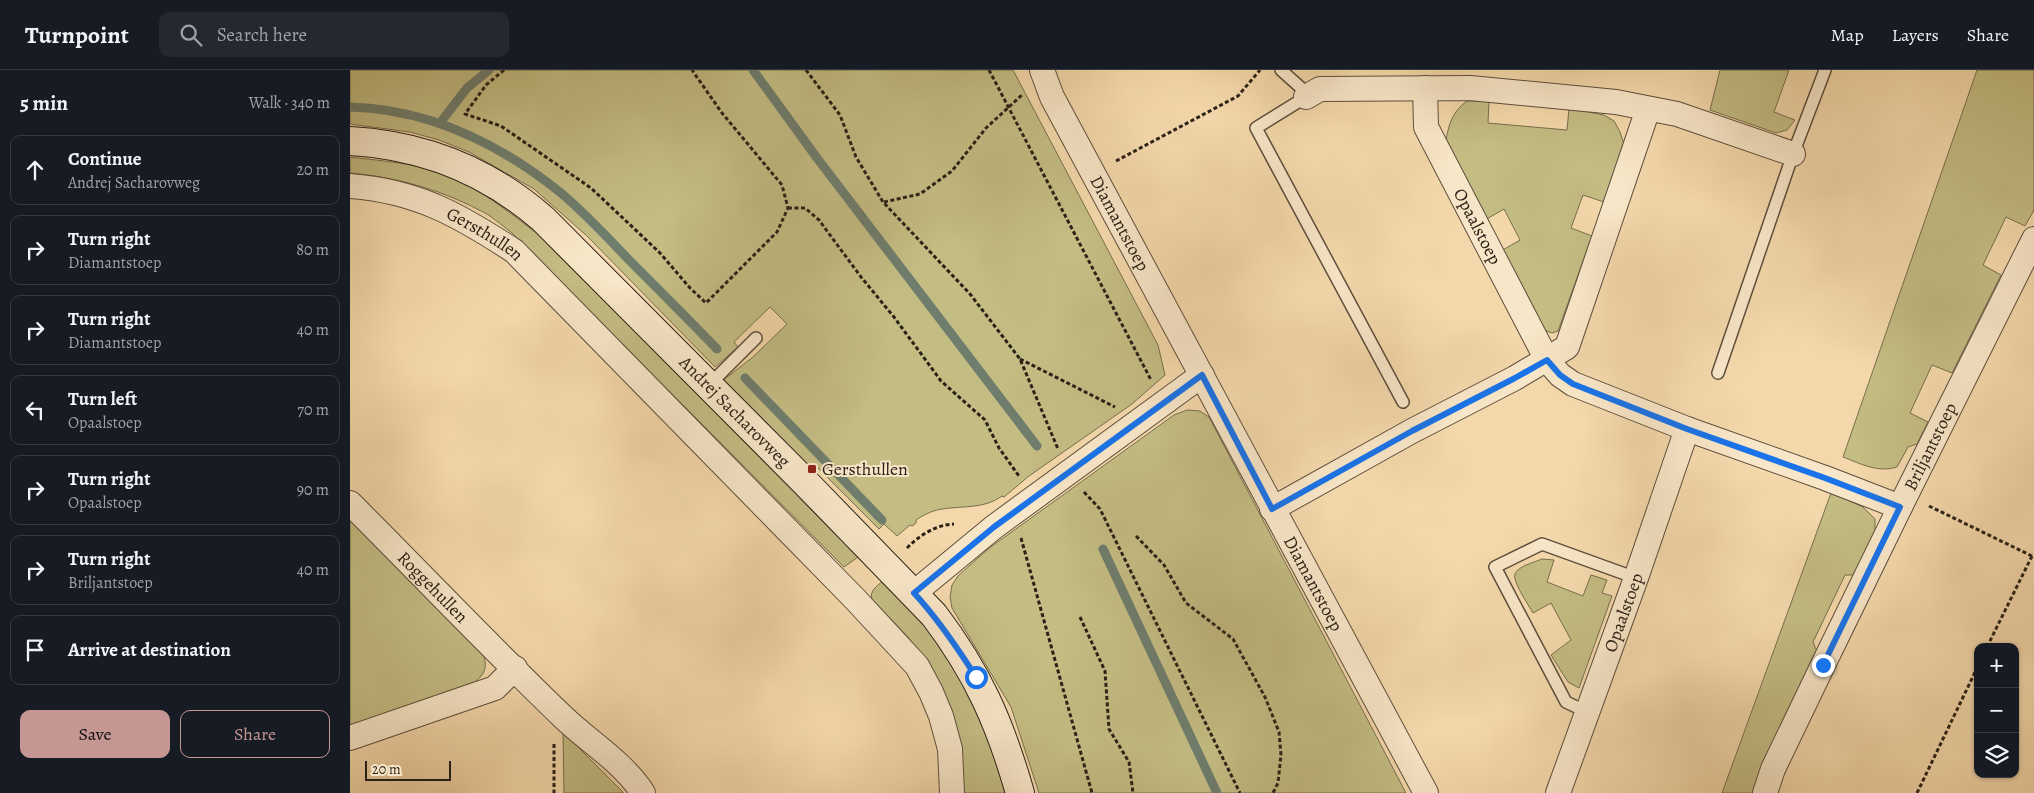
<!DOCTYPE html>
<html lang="en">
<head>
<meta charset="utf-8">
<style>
	body { margin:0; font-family:Alegreya,serif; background:#242831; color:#f1f3f6 }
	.controls { position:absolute; right:15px; bottom:15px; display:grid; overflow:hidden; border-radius:10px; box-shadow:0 1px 4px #0004 }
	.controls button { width:45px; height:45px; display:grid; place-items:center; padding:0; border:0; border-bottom:1px solid #363941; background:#171b24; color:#f1f3f6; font:25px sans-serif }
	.scale { position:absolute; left:15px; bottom:12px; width:86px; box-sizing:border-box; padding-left:5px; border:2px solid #2b2117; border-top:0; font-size:14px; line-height:18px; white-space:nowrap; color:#2b2117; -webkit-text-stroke:4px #f8e6c8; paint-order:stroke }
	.stop { position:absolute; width:15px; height:15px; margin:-11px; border:4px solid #1a73e8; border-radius:50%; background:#fff }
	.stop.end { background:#1a73e8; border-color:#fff; box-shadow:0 1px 5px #0008 }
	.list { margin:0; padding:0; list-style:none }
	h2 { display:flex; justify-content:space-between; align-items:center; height:65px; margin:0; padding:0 20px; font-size:21px }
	h2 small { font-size:16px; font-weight:400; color:#9ea1a6 }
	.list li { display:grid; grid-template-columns:32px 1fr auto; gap:15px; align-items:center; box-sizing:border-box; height:70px; margin:0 10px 10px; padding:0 10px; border:1px solid #363941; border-radius:10px }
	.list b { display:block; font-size:19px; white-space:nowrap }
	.list p { margin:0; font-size:16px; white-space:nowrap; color:#9ea1a6 }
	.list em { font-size:16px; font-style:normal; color:#9ea1a6 }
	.actions { display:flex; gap:10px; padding:15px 20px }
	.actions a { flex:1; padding:11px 0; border:1px solid #c59692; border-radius:10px; text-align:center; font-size:18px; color:#c59692 }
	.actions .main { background:#c59692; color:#111 }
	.icon { flex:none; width:28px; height:28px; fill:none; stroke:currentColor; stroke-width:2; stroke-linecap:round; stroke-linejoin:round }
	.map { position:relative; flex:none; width:1684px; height:723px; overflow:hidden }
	header { display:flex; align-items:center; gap:30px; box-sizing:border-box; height:70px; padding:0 25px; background:#171b24; border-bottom:1px solid #363941 }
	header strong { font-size:24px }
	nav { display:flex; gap:28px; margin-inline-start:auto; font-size:18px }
	.search { width:350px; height:45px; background:#242831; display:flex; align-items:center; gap:12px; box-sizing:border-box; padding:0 18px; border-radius:10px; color:#9ea1a6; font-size:19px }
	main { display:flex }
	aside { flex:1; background:#171b24 }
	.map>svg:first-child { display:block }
</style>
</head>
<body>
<header>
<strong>Turnpoint</strong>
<div class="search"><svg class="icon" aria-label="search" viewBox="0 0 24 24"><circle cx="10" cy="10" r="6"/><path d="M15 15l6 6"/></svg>Search here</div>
<nav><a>Map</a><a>Layers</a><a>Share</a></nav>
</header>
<main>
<aside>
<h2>5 min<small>Walk · 340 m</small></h2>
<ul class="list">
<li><svg class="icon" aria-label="ahead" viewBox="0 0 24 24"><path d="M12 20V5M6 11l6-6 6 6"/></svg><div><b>Continue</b><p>Andrej Sacharovweg</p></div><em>20 m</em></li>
<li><svg class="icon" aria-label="right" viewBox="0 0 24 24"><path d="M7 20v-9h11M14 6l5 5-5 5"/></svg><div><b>Turn right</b><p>Diamantstoep</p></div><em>80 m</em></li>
<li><svg class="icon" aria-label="right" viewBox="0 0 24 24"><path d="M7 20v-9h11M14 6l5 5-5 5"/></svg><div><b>Turn right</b><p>Diamantstoep</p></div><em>40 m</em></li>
<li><svg class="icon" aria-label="left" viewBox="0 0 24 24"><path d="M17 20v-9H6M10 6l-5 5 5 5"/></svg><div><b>Turn left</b><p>Opaalstoep</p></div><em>70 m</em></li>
<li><svg class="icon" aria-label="right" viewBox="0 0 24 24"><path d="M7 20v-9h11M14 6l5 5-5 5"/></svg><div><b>Turn right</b><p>Opaalstoep</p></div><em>90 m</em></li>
<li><svg class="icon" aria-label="right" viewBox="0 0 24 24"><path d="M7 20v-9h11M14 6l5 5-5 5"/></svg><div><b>Turn right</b><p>Briljantstoep</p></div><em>40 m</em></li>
<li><svg class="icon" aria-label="arrive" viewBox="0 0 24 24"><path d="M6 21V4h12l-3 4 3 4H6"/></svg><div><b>Arrive at destination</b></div></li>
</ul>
<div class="actions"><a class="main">Save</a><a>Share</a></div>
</aside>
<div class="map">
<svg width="1684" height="723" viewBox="0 0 1684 723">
	<rect width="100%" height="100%" fill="#f4d8ab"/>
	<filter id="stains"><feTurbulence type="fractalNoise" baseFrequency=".004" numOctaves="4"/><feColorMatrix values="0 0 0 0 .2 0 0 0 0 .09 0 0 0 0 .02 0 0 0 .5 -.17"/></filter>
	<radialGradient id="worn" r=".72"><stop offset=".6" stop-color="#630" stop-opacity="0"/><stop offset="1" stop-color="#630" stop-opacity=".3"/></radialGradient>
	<g fill="#c3bc83" stroke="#776e4d">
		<path d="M 0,0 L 663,0 L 808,275 L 815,305 L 782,334 L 679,406 L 654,427 L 652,426 C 633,440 610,435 587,440 C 579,442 572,446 566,450 L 566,453 L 562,456 L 560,455 L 547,466 L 534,454 L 529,459 L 465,395 L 460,399 L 372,311 L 403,287 L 437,254 L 420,237 L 384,272 L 388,277 L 365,297 L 237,166 L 184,119 L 119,82 L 89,70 L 60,62 L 0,54 Z"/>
		<polygon points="1370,0 1439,0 1424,42 1445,50 1437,60 1426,63 1360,40"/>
		<path d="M 1627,0 L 1684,0 L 1684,140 L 1675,156 L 1656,147 L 1633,195 L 1651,205 L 1602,303 L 1582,295 L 1560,343 L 1578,352 L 1567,374 L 1558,377 L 1547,397 C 1528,403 1511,394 1493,387 Z"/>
		<path d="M 1117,31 L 1139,31 L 1138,53 L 1217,60 L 1219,38 L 1254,45 L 1264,51 L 1270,62 L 1274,74 L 1254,132 L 1233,125 L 1221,158 L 1242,166 L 1208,261 L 1202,263 L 1194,260 L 1151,181 L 1170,170 L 1154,139 L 1135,150 L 1096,70 C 1099,53 1103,41 1117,31 Z"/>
		<path d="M 0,87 C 32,91 65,93 95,104 C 125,115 163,145 189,165 L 508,487 L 494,497 L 161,162 C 151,155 141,145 129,140 C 89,119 45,107 0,103 Z"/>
		<polygon points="837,340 850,341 859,347 1056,723 689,723 661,637 602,538 600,527 602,515 608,506 638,479 824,345"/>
		<polygon points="1481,423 1513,437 1525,449 1525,468 1506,505 1495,505 1463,572 1468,584 1421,676 1404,723 1372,723"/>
		<path d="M 0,449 L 132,579 C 139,600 135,604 119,617 L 0,656 Z"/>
		<path d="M 1192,489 L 1204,490 L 1197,512 L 1233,526 L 1241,505 L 1257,510 L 1252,523 L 1262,526 L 1229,618 L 1218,612 L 1201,585 L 1221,570 L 1201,533 L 1183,543 C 1179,536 1162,511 1165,504 C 1168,496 1185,492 1192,489 Z"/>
		<path d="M 533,511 C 553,532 574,553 590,577 C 621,621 641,671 655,723 L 612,723 L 577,592 L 558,567 L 522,529 C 519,521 527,516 533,511 Z"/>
		<polygon points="213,662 274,723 214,723"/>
	</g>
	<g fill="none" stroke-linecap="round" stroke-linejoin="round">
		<g stroke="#6f7d6d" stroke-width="9">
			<polyline points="403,0 467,88 687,376"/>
			<path d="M 0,37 C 79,39 150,74 211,123 C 236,144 259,169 281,192 C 310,221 339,250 367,279"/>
			<polyline points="90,53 117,18 139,0"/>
			<polyline points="395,308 532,450"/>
			<polyline points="753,479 867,723"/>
		</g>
		<defs>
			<g id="lane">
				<polyline points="931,0 950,17 956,27 906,58 1053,332"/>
				<polyline points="1368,303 1443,84 1475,0"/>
				<polyline points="359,315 406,268"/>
				<polyline points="1237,642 1216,632 1145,497 1192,474 1286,508"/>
			</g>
			<g id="street">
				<path id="s1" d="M 692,0 L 702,27 L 1076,723"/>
				<path id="s2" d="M 1075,18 L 1076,57 L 1197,290 L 1210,305 L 1223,314 L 1337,359 L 1475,408 L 1550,437"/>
				<polyline points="956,27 970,19 1120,18 1266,32 1327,44 1443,84"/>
				<path id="s3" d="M 0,116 C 67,121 109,145 164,181 L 505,529 L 567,596 L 581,622 L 591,646 L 600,679 L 602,723"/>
				<path id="s4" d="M 0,433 C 71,504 140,577 213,647 C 239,672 273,692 293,723"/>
				<polyline points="922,439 1062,361 1165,308 1217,277 1298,39"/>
				<polyline points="564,523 644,457 852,305"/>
				<polyline points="0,668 145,618 165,598"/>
				<path id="s5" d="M 1208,723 L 1286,508 L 1337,359"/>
				<path id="s6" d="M 1415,723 L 1423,699 L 1473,595 L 1550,437 L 1684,169"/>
			</g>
			<g id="secondary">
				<path id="s7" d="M 0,71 C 72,75 138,101 193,149 L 452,409 L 584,545 C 628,603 650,653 670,723"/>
			</g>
		</defs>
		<use href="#lane" stroke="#5d4f3c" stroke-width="14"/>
		<use href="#street" stroke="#5d4f3c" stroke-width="26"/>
		<use href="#secondary" stroke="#2b2117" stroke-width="30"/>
		<g stroke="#2b2117" stroke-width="3" stroke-dasharray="4 2.5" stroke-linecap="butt">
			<polyline points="154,0 136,15 115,44 151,56 241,118 310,183 340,218 356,233 427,162 438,138 432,115 372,43 342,0"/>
			<polyline points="456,0 490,45 506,87 533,132 620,224 670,289 708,379"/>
			<polyline points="639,0 801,310"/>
			<polyline points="766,91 888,26 910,0"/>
			<polyline points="534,132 570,124 602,101 636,58 673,24"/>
			<polyline points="438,138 455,138 469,150 511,207 544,247 591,311 635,350 649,378 669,406"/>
			<polyline points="670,289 765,337"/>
			<polyline points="734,422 750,439 890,723"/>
			<polyline points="1579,436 1684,487"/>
			<polyline points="786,466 814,495 836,533 883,569 915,627 929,662 931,685 928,713 923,723"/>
			<polyline points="671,468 742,723"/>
			<path d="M 557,478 C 570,465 585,455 604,454"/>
			<polyline points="730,547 755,601 759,659 779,692 783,723"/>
			<polyline points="1637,577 1682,486"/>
			<polyline points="204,674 204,723"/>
			<polyline points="1567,723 1628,596"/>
		</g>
		<use href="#lane" stroke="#f8e6c8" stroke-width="11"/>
		<use href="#street" stroke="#f8e6c8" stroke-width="24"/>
		<use href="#secondary" stroke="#f8e6c8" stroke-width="28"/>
	</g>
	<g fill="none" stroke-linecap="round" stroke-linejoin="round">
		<path stroke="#1a73e8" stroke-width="6" d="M 626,607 C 607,577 588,549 564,523 L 644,457 L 852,305 L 922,439 L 1062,361 L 1165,308 L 1197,290 L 1210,305 L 1223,314 L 1337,359 L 1475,408 L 1550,437 L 1473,595"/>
	</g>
	<rect fill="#8f2418" stroke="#f8e6c8" stroke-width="2" x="457" y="394" width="10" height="10" rx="2.5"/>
	<g text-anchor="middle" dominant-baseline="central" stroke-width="4" stroke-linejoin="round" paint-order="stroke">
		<g font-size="18" fill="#2b2117" stroke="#f8e6c8">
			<text stroke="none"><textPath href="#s1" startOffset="172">Diamantstoep</textPath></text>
			<text stroke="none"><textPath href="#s2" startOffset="151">Opaalstoep</textPath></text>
			<text stroke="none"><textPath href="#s3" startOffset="145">Gersthullen</textPath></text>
			<text stroke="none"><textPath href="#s7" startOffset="484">Andrej Sacharovweg</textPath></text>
			<text stroke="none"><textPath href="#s6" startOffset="384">Briljantstoep</textPath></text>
			<text stroke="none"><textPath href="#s1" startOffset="581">Diamantstoep</textPath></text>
			<text stroke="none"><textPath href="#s4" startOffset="118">Roggehullen</textPath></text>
			<text stroke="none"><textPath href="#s5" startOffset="192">Opaalstoep</textPath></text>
		</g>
		<g font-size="18" fill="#2b2117" stroke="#f8e6c8" text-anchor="start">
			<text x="472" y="399">Gersthullen</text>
		</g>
	</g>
	<rect width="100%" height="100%" filter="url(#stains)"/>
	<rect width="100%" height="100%" fill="url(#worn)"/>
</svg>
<div class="controls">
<button>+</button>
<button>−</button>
<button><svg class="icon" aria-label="layers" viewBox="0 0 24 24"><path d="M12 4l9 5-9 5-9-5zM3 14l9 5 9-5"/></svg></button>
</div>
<div class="scale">20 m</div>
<div class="stop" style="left:626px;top:607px"></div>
<div class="stop end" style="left:1473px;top:595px"></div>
</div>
</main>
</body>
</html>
